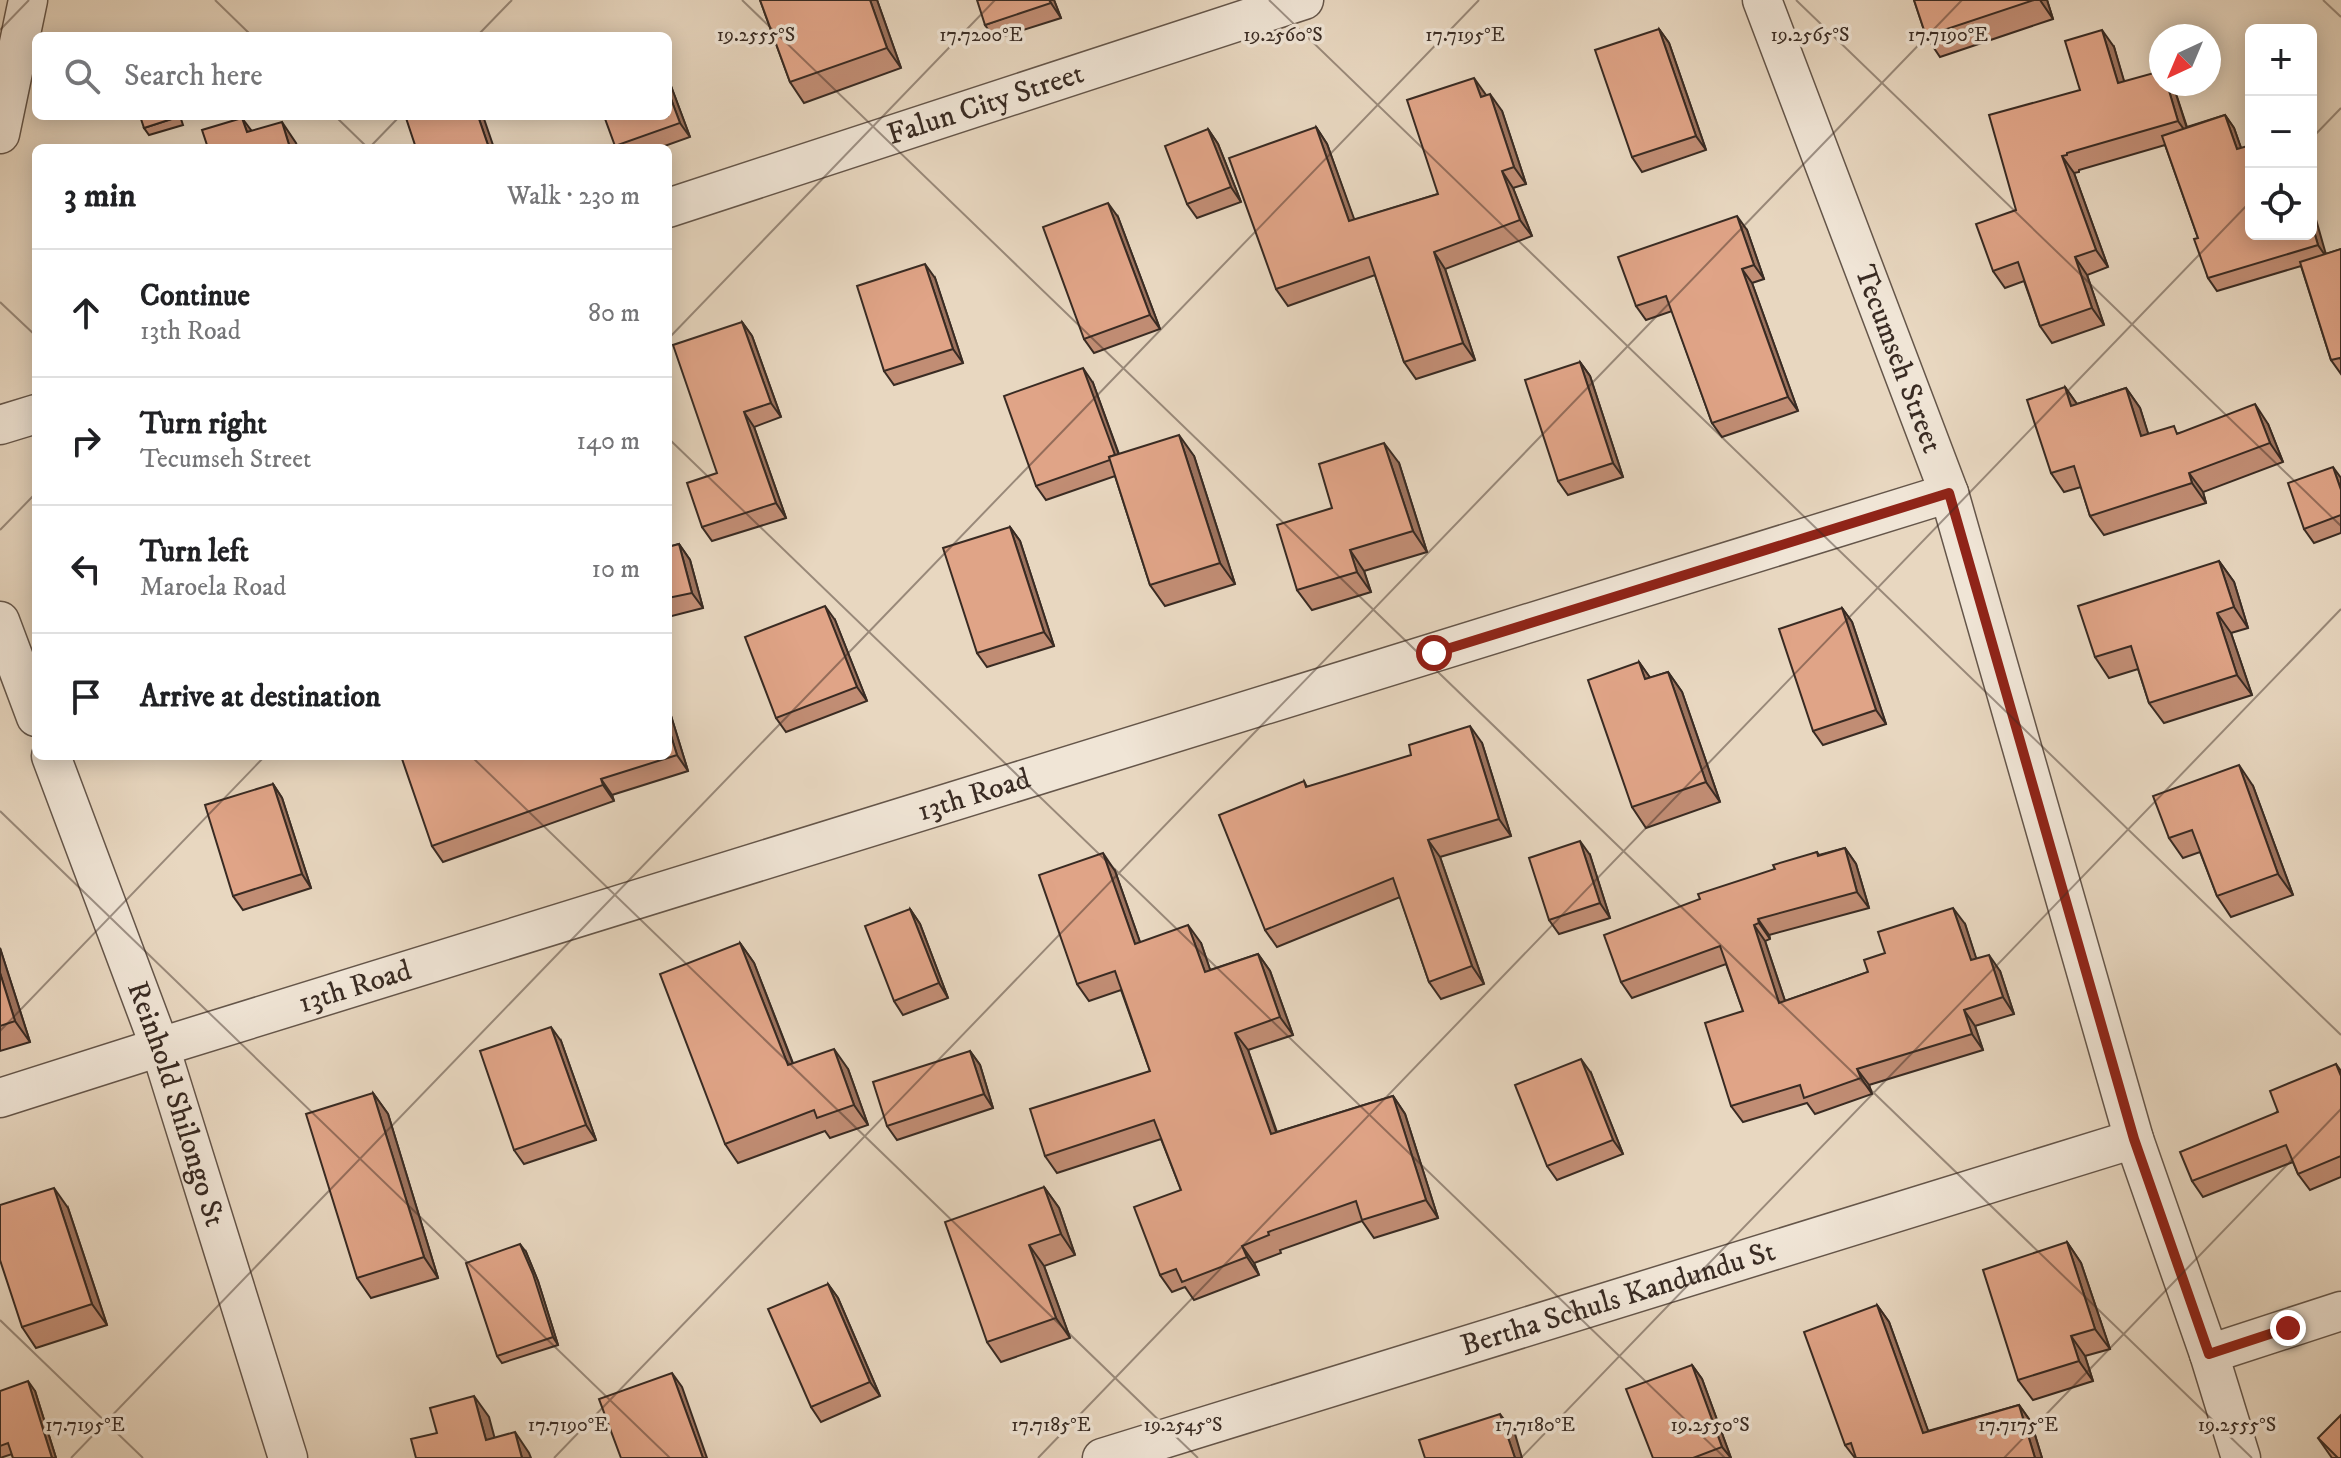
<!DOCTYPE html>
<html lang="en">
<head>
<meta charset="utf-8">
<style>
	body { margin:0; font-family:"IM FELL DW Pica",serif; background:#f6f6f6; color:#202124 }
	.controls { position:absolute; right:24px; top:24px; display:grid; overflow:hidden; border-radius:12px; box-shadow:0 4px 20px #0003 }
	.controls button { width:72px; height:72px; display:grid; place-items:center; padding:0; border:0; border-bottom:2px solid #e0e0e0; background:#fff; color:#202124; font:40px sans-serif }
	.compass { position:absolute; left:2149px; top:24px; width:72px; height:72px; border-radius:50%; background:#fff; box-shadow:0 4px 20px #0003; rotate:224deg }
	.stop { position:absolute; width:24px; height:24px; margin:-18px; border:6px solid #8f2418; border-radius:50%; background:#fff }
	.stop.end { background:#8f2418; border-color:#fff; box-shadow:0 2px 8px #0008 }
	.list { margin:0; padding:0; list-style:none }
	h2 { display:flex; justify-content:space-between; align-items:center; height:104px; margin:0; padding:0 32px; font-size:34px }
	h2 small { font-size:26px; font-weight:400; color:#757577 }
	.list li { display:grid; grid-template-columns:52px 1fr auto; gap:24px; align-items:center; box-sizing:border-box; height:128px; padding:0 32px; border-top:2px solid #e0e0e0 }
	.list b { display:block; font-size:30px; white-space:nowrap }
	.list p { margin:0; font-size:26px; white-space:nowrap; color:#757577 }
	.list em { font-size:26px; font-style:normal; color:#757577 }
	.icon { flex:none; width:44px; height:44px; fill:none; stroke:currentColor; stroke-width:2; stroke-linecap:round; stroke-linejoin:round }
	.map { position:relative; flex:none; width:2341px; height:1458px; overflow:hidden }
	.search { position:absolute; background:#fff; box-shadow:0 4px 20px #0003; left:32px; top:32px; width:640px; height:88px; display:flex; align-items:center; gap:20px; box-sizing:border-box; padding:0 28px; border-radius:12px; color:#757577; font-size:30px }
	.panel { position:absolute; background:#fff; box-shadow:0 4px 20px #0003; left:32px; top:144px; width:640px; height:616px; border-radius:12px }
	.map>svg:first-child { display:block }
</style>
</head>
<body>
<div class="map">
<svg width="2341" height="1458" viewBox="0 0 2341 1458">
	<rect width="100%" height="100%" fill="#e8d7c0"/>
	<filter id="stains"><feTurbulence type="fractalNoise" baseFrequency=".0025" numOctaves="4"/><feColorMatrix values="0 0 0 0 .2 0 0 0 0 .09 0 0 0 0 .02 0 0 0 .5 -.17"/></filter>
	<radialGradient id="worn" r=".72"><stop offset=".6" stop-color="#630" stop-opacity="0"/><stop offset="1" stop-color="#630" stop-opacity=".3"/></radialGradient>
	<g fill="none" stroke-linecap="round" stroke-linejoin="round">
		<defs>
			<g id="street">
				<path id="s1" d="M 1762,0 L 1949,493 L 2134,1139 L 2209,1354 L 2241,1458"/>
				<polyline points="0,134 28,0"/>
				<path id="s2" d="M 668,208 L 1304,0"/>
				<polyline points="0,425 36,414"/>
				<polyline points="0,621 36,717"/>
				<path id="s3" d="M 51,756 L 160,1047 L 288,1458"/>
				<path id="s4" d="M 0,1098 L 160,1047 L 1949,493"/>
				<polyline points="2209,1354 2341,1311"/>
				<path id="s5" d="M 1102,1458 L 2134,1139"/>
			</g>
		</defs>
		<use href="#street" stroke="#65564a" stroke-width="41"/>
		<use href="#street" stroke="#f0e5d6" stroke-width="38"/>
	</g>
	<g fill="#c18d74" stroke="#392b23" stroke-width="2">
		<polygon points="760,0 877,0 901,68 804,103 790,82"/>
		<polygon points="1054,0 1061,18 995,39 985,25"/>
		<polygon points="1914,0 2047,0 2053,19 1940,57 1926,36"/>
		<polygon points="1659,29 1669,43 1706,150 1642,172 1632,157"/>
		<polygon points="2114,47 2124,82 2172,84 2174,88 2187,127 2225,115 2234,128 2241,148 2326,254 2341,249 2341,374 2331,360 2301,266 2217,291 2208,278 2198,238 2165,145 2079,170 2079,172 2074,173 2108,267 2087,275 2104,325 2052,343 2040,326 2024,281 2005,288 1993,271 2016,210 2080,90"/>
		<polygon points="668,78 690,137 659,148 617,148 615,146 668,116"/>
		<polygon points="1486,96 1502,111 1526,184 1513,188 1532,236 1445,269 1475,360 1416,379 1404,362 1375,275 1288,306 1276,289 1316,127 1327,144 1354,220 1438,194"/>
		<polygon points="180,116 183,125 149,135 144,128"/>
		<polygon points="1208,129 1218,144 1241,202 1197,218 1187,204"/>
		<polygon points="1118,217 1160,329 1094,353 1084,339"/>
		<polygon points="1747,230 1764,279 1752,283 1798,411 1722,437 1712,423 1672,311 1646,320 1636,306"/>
		<polygon points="935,278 963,363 894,385 884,371"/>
		<polygon points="742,322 752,336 781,417 754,427 786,518 712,541 702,527 717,473"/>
		<polygon points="1580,362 1590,376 1623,477 1568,495 1558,481"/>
		<polygon points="1093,383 1119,454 1194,456 1235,584 1165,606 1150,585 1115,476 1046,500 1036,486"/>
		<polygon points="2065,387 2077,404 2126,388 2140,408 2148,434 2179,433 2268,424 2283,462 2203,492 2206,503 2104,535 2090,516 2081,487 2064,492 2051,473"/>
		<polygon points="1399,463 1427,552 1364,571 1371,592 1312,610 1297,590 1332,508"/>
		<polygon points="2341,478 2341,533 2314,543 2304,529"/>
		<polygon points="1010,527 1020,541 1054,646 987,667 977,653"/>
		<polygon points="679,544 690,560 703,608 668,617 668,547"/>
		<polygon points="2219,561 2234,582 2248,628 2231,633 2252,695 2164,723 2149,703 2138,669 2109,678 2095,657"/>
		<polygon points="1842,608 1852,622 1886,724 1823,745 1813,731"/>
		<polygon points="835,620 867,701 786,732 776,718"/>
		<polygon points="1639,662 1650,678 1668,672 1682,692 1720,802 1646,828 1632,807"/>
		<polygon points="668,706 688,771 612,795 614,801 443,862 432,846"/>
		<polygon points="1482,743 1511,836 1440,857 1484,984 1441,999 1429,982 1400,897 1277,947 1265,930 1304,781 1307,787"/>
		<polygon points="273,784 282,798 311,888 243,910 233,896"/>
		<polygon points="2253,786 2293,895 2231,917 2217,896 2200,852 2183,858 2169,838"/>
		<polygon points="1845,848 1856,864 1869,908 1769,935 1770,939 1765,941 1785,1001 1868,972 1965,924 1976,959 2000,971 2014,1014 1975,1026 1983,1050 1869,1085 1872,1094 1815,1114 1807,1103 1743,1122 1731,1106 1743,1011 1726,964 1632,998 1621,982 1775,869 1817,852 1819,855"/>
		<polygon points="1590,855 1610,918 1559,934 1549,920"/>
		<polygon points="1115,871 1140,942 1201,943 1210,970 1258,954 1270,971 1293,1035 1248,1050 1277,1132 1393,1096 1405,1114 1438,1218 1374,1238 1362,1221 1280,1250 1281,1253 1254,1263 1259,1275 1194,1300 1185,1287 1172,1292 1160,1275 1181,1190 1161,1139 1057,1173 1045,1156 1150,1071 1121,990 1089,1001 1077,984"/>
		<polygon points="910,909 920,924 948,998 903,1015 894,1001"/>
		<polygon points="740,943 754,963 793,1063 848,1069 868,1125 830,1138 825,1131 738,1163 725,1144"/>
		<polygon points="0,948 30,1042 0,1051"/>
		<polygon points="561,1041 596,1140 524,1164 514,1150"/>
		<polygon points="970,1051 980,1065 993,1108 897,1140 887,1126"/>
		<polygon points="2336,1064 2341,1071 2341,1177 2310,1190 2298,1174 2293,1162 2203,1197 2192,1181"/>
		<polygon points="1591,1073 1623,1154 1557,1180 1547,1166"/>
		<polygon points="373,1093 388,1114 438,1278 371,1298 357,1278"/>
		<polygon points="1044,1187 1059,1208 1075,1255 1044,1266 1070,1338 1001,1362 987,1342"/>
		<polygon points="68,1208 107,1325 36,1348 22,1327"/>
		<polygon points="2067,1242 2081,1263 2110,1349 2085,1356 2093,1381 2033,1400 2018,1380"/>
		<polygon points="526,1252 538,1281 558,1345 502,1363 497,1356"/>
		<polygon points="828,1284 838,1298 880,1396 821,1422 811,1407"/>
		<polygon points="1877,1305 1889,1322 1928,1431 2019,1405 2031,1422 2042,1458 1855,1458 1845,1445"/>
		<polygon points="1692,1365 1702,1379 1731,1458 1653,1458"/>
		<polygon points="0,1391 35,1391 56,1458 13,1458 12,1454 0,1458"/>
		<polygon points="2318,1438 2341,1458 2332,1458"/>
	</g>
	<g fill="#9d735e" stroke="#392b23" stroke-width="2">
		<polygon points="870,0 877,0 901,68 887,48"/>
		<polygon points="1049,0 1054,0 1061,18"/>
		<polygon points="2040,0 2047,0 2053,19"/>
		<polygon points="1659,29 1669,43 1706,150 1696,136"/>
		<polygon points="2102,30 2114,47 2130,101 2118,83"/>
		<polygon points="668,78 690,137 680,123 668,91"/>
		<polygon points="1474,78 1486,95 1492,114 1481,97"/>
		<polygon points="2167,84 2172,84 2174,88 2190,138 2178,121"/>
		<polygon points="1490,94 1502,111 1526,184 1514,167"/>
		<polygon points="2225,115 2234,128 2246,162 2237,149"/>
		<polygon points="478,116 483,116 494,148 489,148"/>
		<polygon points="242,118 257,138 247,132"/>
		<polygon points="282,122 296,143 298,148 290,148"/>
		<polygon points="1316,127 1327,144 1361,238 1349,221"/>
		<polygon points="1208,129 1218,144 1241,202 1231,187"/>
		<polygon points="2062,156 2074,173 2108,267 2096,250"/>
		<polygon points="1502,171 1513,188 1532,236 1520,220"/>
		<polygon points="2311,202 2327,258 2318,245 2311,221"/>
		<polygon points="1108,203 1118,217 1160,329 1150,315"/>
		<polygon points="1737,216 1747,230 1764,279 1754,265"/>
		<polygon points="1434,252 1445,269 1475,360 1463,343"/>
		<polygon points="2075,257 2087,275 2104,325 2092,308"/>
		<polygon points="925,264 935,278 963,363 953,349"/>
		<polygon points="1742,269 1752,283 1798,411 1788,397"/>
		<polygon points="742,322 752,336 781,417 771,403"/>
		<polygon points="1580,362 1590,376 1623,477 1613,463"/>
		<polygon points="1083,368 1093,383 1125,472 1115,458"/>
		<polygon points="2065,387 2079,407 2071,406"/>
		<polygon points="2126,388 2140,408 2155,455 2141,436"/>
		<polygon points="2255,404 2268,424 2283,462 2270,443"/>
		<polygon points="744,412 754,427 786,518 776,503"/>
		<polygon points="1179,435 1194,456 1235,584 1220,563"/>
		<polygon points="1384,443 1399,463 1427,552 1413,531"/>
		<polygon points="2333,467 2341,478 2341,490"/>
		<polygon points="2189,473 2203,492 2206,503 2192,483"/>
		<polygon points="1010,527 1020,541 1054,646 1044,632"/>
		<polygon points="679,544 690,560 703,608 692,593"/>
		<polygon points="1350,550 1364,571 1371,592 1357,572"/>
		<polygon points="2219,561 2234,582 2248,628 2234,607"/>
		<polygon points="825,606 835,620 867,701 857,687"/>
		<polygon points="1842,608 1852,622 1886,724 1876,710"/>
		<polygon points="2217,613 2231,633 2252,695 2237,675"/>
		<polygon points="1639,662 1654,683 1645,679"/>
		<polygon points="1668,672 1682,692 1720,802 1706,782"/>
		<polygon points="668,706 688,771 677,755 668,726"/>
		<polygon points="1470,726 1482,743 1511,836 1499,819"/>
		<polygon points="2239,765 2253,786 2293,895 2278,874"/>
		<polygon points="601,779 612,795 614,801 603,785"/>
		<polygon points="273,784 282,798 311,888 302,874"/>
		<polygon points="1428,840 1440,857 1484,984 1472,966"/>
		<polygon points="1580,841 1590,855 1610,918 1600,903"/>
		<polygon points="1845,848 1856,864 1869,908 1857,892"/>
		<polygon points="1103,853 1115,871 1147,962 1135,944"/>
		<polygon points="1953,908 1965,924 1982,976 1971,960"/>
		<polygon points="910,909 920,924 948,998 939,983"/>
		<polygon points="1758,919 1769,935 1770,939 1759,923"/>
		<polygon points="1188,925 1201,943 1217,990 1205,972"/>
		<polygon points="1754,925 1765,941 1791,1019 1779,1003"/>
		<polygon points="740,943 754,963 801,1085 788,1065"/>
		<polygon points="0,948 30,1042 15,1021 0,973"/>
		<polygon points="1258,954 1270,971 1293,1035 1280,1017"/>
		<polygon points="1989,955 2000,971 2014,1014 2003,997"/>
		<polygon points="1964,1010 1975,1026 1983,1050 1972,1034"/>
		<polygon points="551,1027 561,1041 596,1140 586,1125"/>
		<polygon points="1235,1033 1248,1050 1283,1152 1271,1134"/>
		<polygon points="834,1049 848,1069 868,1125 854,1105"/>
		<polygon points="970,1051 980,1065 993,1108 984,1094"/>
		<polygon points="1581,1059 1591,1073 1623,1154 1613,1140"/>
		<polygon points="1857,1069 1869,1085 1872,1094 1861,1078"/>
		<polygon points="373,1093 388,1114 438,1278 424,1257"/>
		<polygon points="1393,1096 1405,1114 1438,1218 1426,1200"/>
		<polygon points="1044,1187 1059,1208 1075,1255 1061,1234"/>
		<polygon points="54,1188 68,1208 107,1325 92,1304"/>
		<polygon points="2067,1242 2081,1263 2110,1349 2095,1329"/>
		<polygon points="520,1244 526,1252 538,1281 558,1345 553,1337"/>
		<polygon points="1029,1245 1044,1266 1070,1338 1056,1318"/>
		<polygon points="1242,1246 1254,1263 1259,1275 1247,1257"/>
		<polygon points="828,1284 838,1298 880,1396 870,1382"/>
		<polygon points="1877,1305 1889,1322 1935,1450 1923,1433"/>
		<polygon points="2071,1336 2085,1356 2093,1381 2079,1361"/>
		<polygon points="1692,1365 1702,1379 1731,1458 1722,1447"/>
		<polygon points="672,1373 682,1387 707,1458 703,1458"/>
		<polygon points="28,1381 35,1391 56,1458 52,1458"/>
		<polygon points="474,1396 489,1417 500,1458 486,1440"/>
		<polygon points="2019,1405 2031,1422 2042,1458 2035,1458"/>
		<polygon points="1500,1414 1515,1434 1522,1458 1515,1458"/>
		<polygon points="515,1432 529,1453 531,1458 522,1458"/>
	</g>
	<g fill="#e0a487" stroke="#392b23" stroke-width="2">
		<polygon points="760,0 870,0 887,48 790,82"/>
		<polygon points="977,0 1049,0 1051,3 985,25"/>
		<polygon points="1914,0 2034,0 1926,36"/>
		<polygon points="1659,29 1696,136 1632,157 1595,50"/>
		<polygon points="2102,30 2118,83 2161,71 2161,84 2167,84 2178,121 2067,153 2067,155 2062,156 2096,250 2075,257 2092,308 2040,326 2018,262 1993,271 1976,224 2016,210 1989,115 2080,90 2065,41"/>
		<polygon points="1474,78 1481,97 1490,94 1514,167 1502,171 1520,220 1434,252 1463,343 1404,362 1369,257 1276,289 1229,158 1316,127 1349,221 1438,194 1407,100"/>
		<polygon points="668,91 680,123 615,146 604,116 668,116"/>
		<polygon points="2225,115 2237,149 2251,145 2251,234 2311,234 2311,221 2318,245 2208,278 2194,239 2198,238 2162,136"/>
		<polygon points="140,116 177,116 178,117 144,128"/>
		<polygon points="410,116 478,116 489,148 416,148 406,118"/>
		<polygon points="242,118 247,132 282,122 290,148 208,148 202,130"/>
		<polygon points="1208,129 1231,187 1187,204 1165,146"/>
		<polygon points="1108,203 1150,315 1084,339 1043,227"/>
		<polygon points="1737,216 1754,265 1742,269 1788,397 1712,423 1666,296 1636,306 1618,257"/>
		<polygon points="2341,249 2341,360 2340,358 2331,360 2300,262"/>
		<polygon points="925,264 953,349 884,371 857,286"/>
		<polygon points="742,322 771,403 744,412 776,503 702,527 687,483 717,473 673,345"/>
		<polygon points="1580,362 1613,463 1558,481 1525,380"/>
		<polygon points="1083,368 1115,455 1109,457 1110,460 1036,486 1004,396"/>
		<polygon points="2065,387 2071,406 2126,388 2141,436 2174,426 2177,434 2255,404 2270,443 2189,473 2192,483 2090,516 2074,466 2051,473 2027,400"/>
		<polygon points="1179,435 1220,563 1150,585 1109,457"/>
		<polygon points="1384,443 1413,531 1350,550 1357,572 1297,590 1277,525 1332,508 1319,464"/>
		<polygon points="2333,467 2341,490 2341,515 2304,529 2288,483"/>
		<polygon points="1010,527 1044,632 977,653 943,548"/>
		<polygon points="679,544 692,593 668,598 668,547"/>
		<polygon points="2219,561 2234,607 2217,613 2237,675 2149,703 2131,646 2095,657 2078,606"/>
		<polygon points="825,606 857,687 776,718 745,637"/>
		<polygon points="1842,608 1876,710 1813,731 1779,629"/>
		<polygon points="1639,662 1645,679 1668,672 1706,782 1632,807 1588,680"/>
		<polygon points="668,726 677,755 601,779 603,785 432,846 401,756 668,756"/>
		<polygon points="1470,726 1499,819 1428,840 1472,966 1429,982 1393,878 1265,930 1219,815 1304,781 1306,787 1411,755 1409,745"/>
		<polygon points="2239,765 2278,874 2217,896 2192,830 2169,838 2153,796"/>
		<polygon points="273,784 302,874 233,896 205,805"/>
		<polygon points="1580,841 1600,903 1549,920 1529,858"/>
		<polygon points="1845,848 1857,892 1758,919 1759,923 1754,925 1779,1003 1868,972 1864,960 1885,953 1878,932 1953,908 1971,960 1989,955 2003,997 1964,1010 1972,1034 1857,1069 1861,1078 1804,1098 1800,1085 1731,1106 1705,1023 1743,1011 1720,946 1621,982 1604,935 1700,899 1698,894 1775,869 1773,865 1817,852 1818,856"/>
		<polygon points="1103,853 1135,944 1188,925 1205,972 1258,954 1280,1017 1235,1033 1271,1134 1393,1096 1426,1200 1362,1220 1356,1201 1268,1232 1269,1235 1242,1246 1247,1257 1182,1282 1176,1269 1160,1275 1134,1207 1181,1190 1154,1120 1045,1156 1030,1109 1150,1071 1115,971 1077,984 1039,875"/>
		<polygon points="910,909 939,983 894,1001 865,926"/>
		<polygon points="740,943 788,1065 834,1049 854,1105 817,1118 814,1110 725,1144 660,974"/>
		<polygon points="0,973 15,1021 0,1026"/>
		<polygon points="551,1027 586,1125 514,1150 480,1051"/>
		<polygon points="970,1051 984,1094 887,1126 873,1082"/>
		<polygon points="1581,1059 1613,1140 1547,1166 1515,1085"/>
		<polygon points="2336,1064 2341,1076 2341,1156 2298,1174 2286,1145 2192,1181 2180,1152 2278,1112 2270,1091"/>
		<polygon points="373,1093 424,1257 357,1278 306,1114"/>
		<polygon points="1044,1187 1061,1234 1029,1245 1056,1318 987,1342 945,1222"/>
		<polygon points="54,1188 92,1304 22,1327 0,1260 0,1205"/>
		<polygon points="2067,1242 2095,1329 2071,1336 2079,1361 2018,1380 1983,1270"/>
		<polygon points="520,1244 533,1274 553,1337 497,1356 466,1263"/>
		<polygon points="828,1284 870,1382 811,1407 768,1309"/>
		<polygon points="1877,1305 1923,1433 2019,1405 2035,1458 1856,1458 1851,1443 1845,1445 1804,1332"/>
		<polygon points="1692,1365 1722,1447 1693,1458 1653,1458 1626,1389"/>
		<polygon points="672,1373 703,1458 621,1458 599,1399"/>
		<polygon points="28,1381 52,1458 13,1458 8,1443 0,1446 0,1391"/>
		<polygon points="474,1396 486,1440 515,1432 522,1458 416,1458 411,1439 437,1433 430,1408"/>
		<polygon points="1500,1414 1515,1458 1425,1458 1419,1440"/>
		<polygon points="2341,1415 2341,1458 2338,1458 2318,1438"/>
	</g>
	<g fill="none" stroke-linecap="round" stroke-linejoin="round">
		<polyline stroke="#8f2418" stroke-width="10" points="1434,653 1949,493 2134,1139 2209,1354 2288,1328"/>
	</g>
	<path fill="none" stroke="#392b23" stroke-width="2" stroke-opacity="0.45" d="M 215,0 L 252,36M 742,0 L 2252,1458M 1269,0 L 2341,1035M 1796,0 L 2341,526M 2323,0 L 2341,17M 0,30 L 29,0M 477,36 L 512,0M 335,116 L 368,148M 2311,139 L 2341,108M 369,148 L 400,116M 0,302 L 36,336M 668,339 L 995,0M 668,438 L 1725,1458M 0,530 L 36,493M 471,756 L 1198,1458M 0,811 L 670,1458M 0,1031 L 265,756M 0,1320 L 143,1458M 71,1458 L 1479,0M 554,1458 L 1962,0M 1038,1458 L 2251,201M 1521,1458 L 2341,609M 2004,1458 L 2341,1109"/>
	<g text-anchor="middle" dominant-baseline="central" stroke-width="7" stroke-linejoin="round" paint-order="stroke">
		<g font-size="30" fill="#392b23" stroke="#f0e5d6">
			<text stroke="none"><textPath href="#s2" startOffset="334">Falun City Street</textPath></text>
			<text stroke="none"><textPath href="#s1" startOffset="384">Tecumseh Street</textPath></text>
			<text stroke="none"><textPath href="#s4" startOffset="1020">13th Road</textPath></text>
			<text stroke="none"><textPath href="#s4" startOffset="372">13th Road</textPath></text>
			<text stroke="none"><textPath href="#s3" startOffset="370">Reinhold Shilongo St</textPath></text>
			<text stroke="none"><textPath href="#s5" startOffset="540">Bertha Schuls Kandundu St</textPath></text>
		</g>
	</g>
	<g font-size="20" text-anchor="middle" fill="#392b23" stroke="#f0e5d6" stroke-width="7" stroke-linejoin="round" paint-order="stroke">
		<text x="756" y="41">19.2555°S</text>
		<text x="1283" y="41">19.2560°S</text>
		<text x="1810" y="41">19.2565°S</text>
		<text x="981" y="41">17.7200°E</text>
		<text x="1465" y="41">17.7195°E</text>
		<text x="1948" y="41">17.7190°E</text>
		<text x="85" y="1431">17.7195°E</text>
		<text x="568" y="1431">17.7190°E</text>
		<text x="1051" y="1431">17.7185°E</text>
		<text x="1535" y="1431">17.7180°E</text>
		<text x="2018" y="1431">17.7175°E</text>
		<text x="1183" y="1431">19.2545°S</text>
		<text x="1710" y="1431">19.2550°S</text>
		<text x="2237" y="1431">19.2555°S</text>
	</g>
	<rect width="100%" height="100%" filter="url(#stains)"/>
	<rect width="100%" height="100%" fill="url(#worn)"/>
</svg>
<div class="controls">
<button>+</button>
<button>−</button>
<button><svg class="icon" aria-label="locate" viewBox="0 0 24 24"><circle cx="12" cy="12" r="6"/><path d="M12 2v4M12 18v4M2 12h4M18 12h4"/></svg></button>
</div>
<svg class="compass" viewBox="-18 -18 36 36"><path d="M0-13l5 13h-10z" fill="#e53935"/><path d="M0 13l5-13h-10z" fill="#757577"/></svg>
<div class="stop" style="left:1434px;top:653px"></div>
<div class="stop end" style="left:2288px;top:1328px"></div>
<div class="search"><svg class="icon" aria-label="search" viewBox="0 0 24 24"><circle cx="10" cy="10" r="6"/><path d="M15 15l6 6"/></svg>Search here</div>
<section class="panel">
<h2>3 min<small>Walk · 230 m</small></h2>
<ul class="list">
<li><svg class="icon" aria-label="ahead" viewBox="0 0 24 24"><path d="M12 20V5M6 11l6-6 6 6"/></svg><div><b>Continue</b><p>13th Road</p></div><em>80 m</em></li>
<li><svg class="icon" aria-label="right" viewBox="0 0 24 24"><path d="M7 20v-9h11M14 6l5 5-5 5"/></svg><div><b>Turn right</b><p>Tecumseh Street</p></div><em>140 m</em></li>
<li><svg class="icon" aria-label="left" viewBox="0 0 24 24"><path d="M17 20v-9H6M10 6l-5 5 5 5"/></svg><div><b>Turn left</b><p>Maroela Road</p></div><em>10 m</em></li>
<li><svg class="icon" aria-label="arrive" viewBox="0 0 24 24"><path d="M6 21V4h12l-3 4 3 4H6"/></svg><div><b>Arrive at destination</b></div></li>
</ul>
</section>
</div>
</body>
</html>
